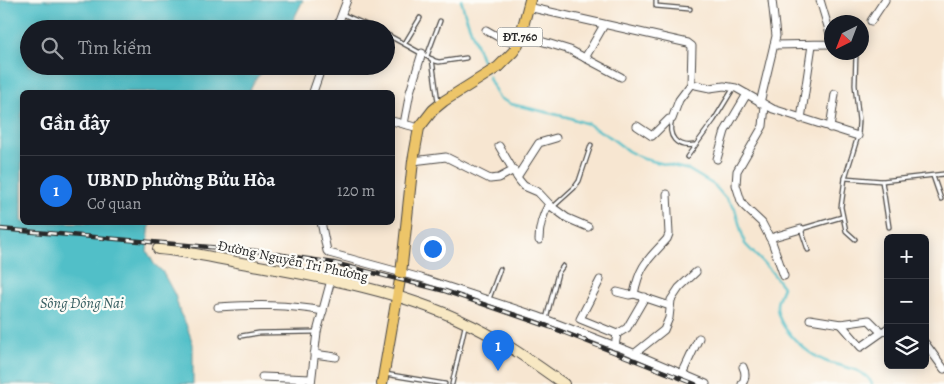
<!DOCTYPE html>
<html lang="vi">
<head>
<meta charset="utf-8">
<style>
	body { margin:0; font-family:Alegreya,serif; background:#20242c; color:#f1f3f6 }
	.controls { position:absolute; right:15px; bottom:15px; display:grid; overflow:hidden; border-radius:8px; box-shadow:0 2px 12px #0003 }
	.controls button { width:45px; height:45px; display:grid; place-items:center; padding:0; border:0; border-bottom:1px solid #363941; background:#171b24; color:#f1f3f6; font:25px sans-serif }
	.compass { position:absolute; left:824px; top:15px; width:45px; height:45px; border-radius:50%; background:#171b24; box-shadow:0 2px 12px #0003; rotate:222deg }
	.you { position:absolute; left:432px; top:248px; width:18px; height:18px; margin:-12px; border:4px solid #fff; border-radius:50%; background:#1a73e8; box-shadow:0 0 0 8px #1a73e833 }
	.badge { display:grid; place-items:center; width:32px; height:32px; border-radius:50%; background:#1a73e8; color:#fff; font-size:16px; font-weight:700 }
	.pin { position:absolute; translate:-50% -41px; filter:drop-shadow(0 1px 2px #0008) }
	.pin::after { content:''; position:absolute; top:26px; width:18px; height:15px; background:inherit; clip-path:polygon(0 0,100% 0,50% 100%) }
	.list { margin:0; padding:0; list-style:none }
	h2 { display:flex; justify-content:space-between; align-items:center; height:65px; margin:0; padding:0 20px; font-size:21px }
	h2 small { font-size:16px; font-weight:400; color:#9ea1a6 }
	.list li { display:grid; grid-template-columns:32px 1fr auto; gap:15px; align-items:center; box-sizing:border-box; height:70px; padding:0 20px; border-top:1px solid #363941 }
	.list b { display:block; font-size:19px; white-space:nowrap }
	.list p { margin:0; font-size:16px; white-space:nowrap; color:#9ea1a6 }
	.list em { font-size:16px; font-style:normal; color:#9ea1a6 }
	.icon { flex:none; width:28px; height:28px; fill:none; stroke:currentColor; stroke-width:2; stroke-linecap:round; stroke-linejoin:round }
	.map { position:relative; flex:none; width:944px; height:384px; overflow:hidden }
	.search { position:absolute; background:#171b24; box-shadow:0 2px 12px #0003; left:20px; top:20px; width:375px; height:55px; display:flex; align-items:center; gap:12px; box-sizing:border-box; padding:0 18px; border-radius:28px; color:#9ea1a6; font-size:19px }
	.panel { position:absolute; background:#171b24; box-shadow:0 2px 12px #0003; left:20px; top:90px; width:375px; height:135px; border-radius:8px }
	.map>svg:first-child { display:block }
</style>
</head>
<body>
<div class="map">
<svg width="944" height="384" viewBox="0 0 944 384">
	<rect width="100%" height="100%" fill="#fdfcf7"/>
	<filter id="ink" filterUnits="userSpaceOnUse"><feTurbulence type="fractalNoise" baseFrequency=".02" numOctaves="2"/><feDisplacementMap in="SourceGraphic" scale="10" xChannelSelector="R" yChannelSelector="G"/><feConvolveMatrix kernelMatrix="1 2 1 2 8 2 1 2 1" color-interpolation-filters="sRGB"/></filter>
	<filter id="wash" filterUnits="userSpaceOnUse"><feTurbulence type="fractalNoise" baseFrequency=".0096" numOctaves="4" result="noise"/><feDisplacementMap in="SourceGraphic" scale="20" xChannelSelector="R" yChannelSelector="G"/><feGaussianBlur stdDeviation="1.12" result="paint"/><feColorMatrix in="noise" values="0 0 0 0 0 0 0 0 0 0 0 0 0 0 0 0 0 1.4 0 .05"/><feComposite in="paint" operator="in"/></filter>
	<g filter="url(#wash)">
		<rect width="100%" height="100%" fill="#f7e6d1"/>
		<polygon fill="#51bfc8" stroke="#3e757a" points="0,0 303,0 289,29 29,29 29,66 267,66 265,71 257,77 249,92 22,92 22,222 150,223 147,251 154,264 162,271 175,295 180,313 186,324 193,344 193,384 0,384"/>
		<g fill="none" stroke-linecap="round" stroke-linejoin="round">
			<g stroke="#51bfc8" stroke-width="2.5">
				<polyline points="461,0 465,14 486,71"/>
				<path d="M 488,76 L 499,98 L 511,104 L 567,117 L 588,124 L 610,137 L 628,151 L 644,159 L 689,170 L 714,185 L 735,209 L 745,244 L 771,271 L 783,287 C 781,293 777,300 777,305 C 776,327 807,354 825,361 C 840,367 865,368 872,384"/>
			</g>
		</g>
	</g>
	<g filter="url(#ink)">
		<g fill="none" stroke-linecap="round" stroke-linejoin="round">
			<defs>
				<g id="service">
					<polyline points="656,0 656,6 690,9"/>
					<polyline points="342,14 376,29"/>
					<polyline points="386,34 435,61 439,62 466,58"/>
					<polyline points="405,43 420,18"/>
					<polyline points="427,56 440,21"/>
					<polyline points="432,59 438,102"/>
					<path d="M 672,119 C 667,136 676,148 694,145"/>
					<polyline points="687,157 714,120 733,89"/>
					<polyline points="933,176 941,199"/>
					<polyline points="845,178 882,181 944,174"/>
					<polyline points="882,181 889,227"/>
					<polyline points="553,207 574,188 579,181 591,145"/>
					<polyline points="855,239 846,231 841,207 845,178 858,136 859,121 855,85 856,53"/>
					<polyline points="808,250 801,229 842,217"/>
					<polyline points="489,299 500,269"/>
					<polyline points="546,319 558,273 563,266"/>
					<polyline points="241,336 259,333 316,332"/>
					<polyline points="385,374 445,384"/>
					<polyline points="452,384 465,326"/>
				</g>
				<g id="minor">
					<polyline points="820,0 832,40"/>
					<polyline points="528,7 688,43 692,46 691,84 679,100 672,119 669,119 652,136 637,126"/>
					<polyline points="871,21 885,0"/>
					<polyline points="336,29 347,0"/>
					<polyline points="486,30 500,38 518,45"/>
					<polyline points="521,35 570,50 621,77"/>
					<polyline points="774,45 829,44 832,40"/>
					<polyline points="585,58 604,25"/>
					<polyline points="691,84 710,88 724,86 736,88 773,109 858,136"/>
					<polyline points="313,92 322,66"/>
					<polyline points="760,103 776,36 772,0"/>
					<polyline points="765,106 763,126 737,171 736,185 741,201 745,207 762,223 772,242 784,276"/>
					<polyline points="801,119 812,45"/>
					<polyline points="392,121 419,128"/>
					<polyline points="404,124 410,92 422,53"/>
					<polyline points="830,128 835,94"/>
					<polyline points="499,146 519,180 524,186 538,192 552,207 567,218 588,227"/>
					<polyline points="717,159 725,131 747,94"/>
					<polyline points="413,161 446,157 490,179 499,178 514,170"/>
					<polyline points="517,177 539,143 556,138"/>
					<polyline points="321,222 327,251 329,253 421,278 537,316 626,350 706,384"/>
					<polyline points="770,238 801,229"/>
					<path d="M 539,240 C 539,226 542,216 549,204"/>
					<polyline points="600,280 580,319 617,334"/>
					<path d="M 617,292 L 629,295 L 634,294 C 640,264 648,260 667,239 L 669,234 L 667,194"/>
					<polyline points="634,294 670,306"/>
					<path d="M 218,307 C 253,305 287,304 323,311"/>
					<polyline points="810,319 841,324 869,320 881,332"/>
					<polyline points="841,324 861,347 888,328"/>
					<polyline points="925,343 944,369"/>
					<polyline points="615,346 617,334 627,328 645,297"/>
					<polyline points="314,354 336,357"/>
					<polyline points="634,354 664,330 669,318 671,300 679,288 696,272"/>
					<polyline points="682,374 699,338"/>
					<polyline points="262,377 311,379"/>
					<polyline points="311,384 317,332 331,280"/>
					<path d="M 742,384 C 746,378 746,373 743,367"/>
				</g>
				<path id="secondary" d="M 158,249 C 188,251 218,259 248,264 C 320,277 398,290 464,322 C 500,338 532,362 564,384"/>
				<polyline id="primary" points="382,384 401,274 413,161 419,128 433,110 444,101 498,67 513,52 518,45 530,0"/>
			</defs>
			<use href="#service" stroke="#4a4744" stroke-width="5.5"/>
			<use href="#minor" stroke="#4a4744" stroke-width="9"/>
			<use href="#secondary" stroke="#4a4744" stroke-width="12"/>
			<use href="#primary" stroke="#4a4744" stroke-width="12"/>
			<use href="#service" stroke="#fff" stroke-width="3"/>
			<use href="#minor" stroke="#fff" stroke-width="7"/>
			<use href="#secondary" stroke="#f8e8c3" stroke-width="10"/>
			<use href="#primary" stroke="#edc569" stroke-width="10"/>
			<defs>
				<polyline id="rail" points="0,229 256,251 334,263 445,291 550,327 695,384"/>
			</defs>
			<use href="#rail" stroke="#2b2b2b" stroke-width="4.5"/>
			<use href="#rail" stroke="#fdfcf7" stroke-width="2.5" stroke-dasharray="8" stroke-linecap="butt"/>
		</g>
	</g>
	<g text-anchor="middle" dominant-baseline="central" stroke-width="4.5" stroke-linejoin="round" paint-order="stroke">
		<rect fill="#fdfcf7" stroke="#6a6a68" stroke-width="1" x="497.5" y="27.5" width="45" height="19" rx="4"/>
		<g font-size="12" font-weight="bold" fill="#2b2b2b">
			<text x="520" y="37">ĐT.760</text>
		</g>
		<g font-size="14" fill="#2b2b2b" stroke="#fdfcf7">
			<text transform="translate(293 261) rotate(12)">Đường Nguyễn Tri Phương</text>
		</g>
		<g font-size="15" font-style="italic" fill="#385f62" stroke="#fdfcf7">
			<text x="82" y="303">Sông Đồng Nai</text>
		</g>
	</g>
</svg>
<div class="controls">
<button>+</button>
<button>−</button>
<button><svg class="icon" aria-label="layers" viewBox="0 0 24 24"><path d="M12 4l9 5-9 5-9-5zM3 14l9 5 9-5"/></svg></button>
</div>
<svg class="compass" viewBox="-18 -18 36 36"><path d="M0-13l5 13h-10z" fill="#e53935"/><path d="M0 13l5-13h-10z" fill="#9ea1a6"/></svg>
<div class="you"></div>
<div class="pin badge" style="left:498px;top:371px">1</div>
<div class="search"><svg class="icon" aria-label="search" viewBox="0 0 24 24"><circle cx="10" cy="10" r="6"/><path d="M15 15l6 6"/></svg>Tìm kiếm</div>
<section class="panel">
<h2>Gần đây<small></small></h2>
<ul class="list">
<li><span class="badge">1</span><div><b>UBND phường Bửu Hòa</b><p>Cơ quan</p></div><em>120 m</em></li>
</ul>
</section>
</div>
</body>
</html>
